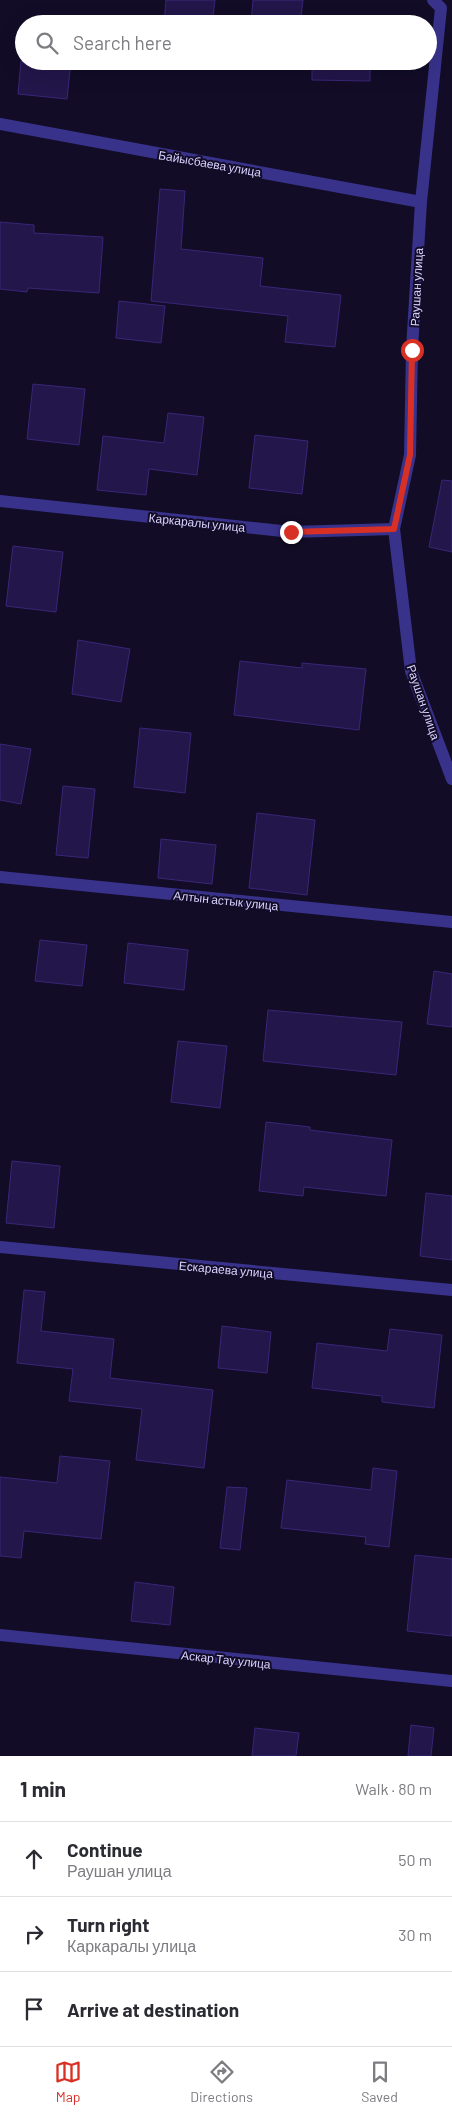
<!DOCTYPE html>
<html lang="en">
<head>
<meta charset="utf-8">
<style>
	body { margin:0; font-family:Barlow,sans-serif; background:#f2f2f3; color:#2b2b33 }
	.stop { position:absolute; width:15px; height:15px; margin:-11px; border:4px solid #d93025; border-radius:50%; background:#fff }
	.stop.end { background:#d93025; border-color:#fff; box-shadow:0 1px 5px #0008 }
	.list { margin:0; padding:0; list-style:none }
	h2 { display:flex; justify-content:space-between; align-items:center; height:65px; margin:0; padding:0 20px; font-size:21px }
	h2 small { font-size:16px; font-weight:400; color:#7c7c81 }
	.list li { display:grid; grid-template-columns:32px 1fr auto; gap:15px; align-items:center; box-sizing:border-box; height:75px; padding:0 20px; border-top:1px solid #e1e1e2 }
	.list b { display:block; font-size:19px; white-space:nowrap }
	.list p { margin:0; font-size:16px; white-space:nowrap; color:#7c7c81 }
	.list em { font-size:16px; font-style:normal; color:#7c7c81 }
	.icon { flex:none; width:28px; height:28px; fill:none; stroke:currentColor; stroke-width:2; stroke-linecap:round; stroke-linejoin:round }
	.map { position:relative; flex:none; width:452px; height:1756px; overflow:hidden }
	.search { position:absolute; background:#fff; box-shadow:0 5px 20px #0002; left:15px; right:15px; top:15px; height:55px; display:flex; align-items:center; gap:12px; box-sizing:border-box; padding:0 18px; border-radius:28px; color:#7c7c81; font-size:19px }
	.sheet { height:290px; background:#fff }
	nav { display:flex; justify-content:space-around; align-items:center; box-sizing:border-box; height:70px; border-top:1px solid #e1e1e2; background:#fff; font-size:14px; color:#7c7c81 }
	nav a { display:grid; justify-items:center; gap:2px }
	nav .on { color:#d93025 }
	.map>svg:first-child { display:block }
</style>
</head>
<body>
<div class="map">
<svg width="452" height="1756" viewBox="0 0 452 1756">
	<rect width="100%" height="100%" fill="#120c27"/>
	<g fill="#22164a" stroke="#392678">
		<polygon points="166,0 215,0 212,24 164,24"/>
		<polygon points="253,0 303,0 300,24 251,24"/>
		<polygon points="21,61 71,61 67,99 18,94"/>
		<polygon points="312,61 370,61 370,81 312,80"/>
		<polygon points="160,189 185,191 181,249 263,258 260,286 341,295 335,347 285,342 288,316 151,301"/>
		<polygon points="0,222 34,225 34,233 103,237 99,293 28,288 27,292 0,289"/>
		<polygon points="119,301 165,306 161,343 116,338"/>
		<polygon points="33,384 85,389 79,445 27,439"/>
		<polygon points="168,413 204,417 197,475 149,469 146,495 97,490 103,436 164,443"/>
		<polygon points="255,435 308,441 302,494 249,488"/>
		<polygon points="442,480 452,481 452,552 429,547"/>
		<polygon points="13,546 63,552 56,612 6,606"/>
		<polygon points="78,640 130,649 121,702 72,694"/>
		<polygon points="240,661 302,668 302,663 366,669 359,730 234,715"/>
		<polygon points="140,728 191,733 185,793 134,787"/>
		<polygon points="0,744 31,749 21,804 0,800"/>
		<polygon points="63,786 95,789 88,858 56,855"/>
		<polygon points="257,813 315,820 307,895 249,888"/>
		<polygon points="161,839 216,845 212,884 158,878"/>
		<polygon points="40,940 87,945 82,986 35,981"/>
		<polygon points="128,943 188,950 184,990 124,983"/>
		<polygon points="434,971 452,974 452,1027 427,1024"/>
		<polygon points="268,1010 402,1022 396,1075 263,1061"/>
		<polygon points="178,1041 227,1046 220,1108 171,1102"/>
		<polygon points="266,1122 310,1127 310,1130 392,1140 386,1196 304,1187 303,1196 259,1191"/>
		<polygon points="12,1161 60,1166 54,1228 6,1223"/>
		<polygon points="426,1193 452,1196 452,1260 420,1256"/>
		<polygon points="24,1290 45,1292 41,1331 114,1339 110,1378 213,1390 204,1468 136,1460 142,1409 69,1401 73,1369 17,1363"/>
		<polygon points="222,1326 271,1332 267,1373 218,1368"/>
		<polygon points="390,1329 442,1335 434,1408 382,1402 382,1396 312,1388 317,1343 387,1351"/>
		<polygon points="60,1456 110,1461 101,1539 24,1531 21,1558 0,1556 0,1477 57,1483"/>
		<polygon points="373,1468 397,1471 389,1547 365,1544 366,1537 281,1528 287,1480 371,1490"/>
		<polygon points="227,1487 247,1488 240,1550 220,1548"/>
		<polygon points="415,1555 452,1559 452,1636 407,1631"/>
		<polygon points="135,1582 174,1587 170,1625 131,1621"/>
		<polygon points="411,1725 434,1728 431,1756 408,1756"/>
		<polygon points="255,1728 299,1733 296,1756 252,1756"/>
	</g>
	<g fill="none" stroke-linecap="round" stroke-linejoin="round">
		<g stroke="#38328b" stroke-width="12">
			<polyline points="433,0 441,8 421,202 412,349 410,455 394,529 411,671 452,779"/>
			<polyline points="0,124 421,202"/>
			<polyline points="0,501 291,532 394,529"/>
			<polyline points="0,877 452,922"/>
			<polyline points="0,1247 452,1290"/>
			<polyline points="0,1635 452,1681"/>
		</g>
	</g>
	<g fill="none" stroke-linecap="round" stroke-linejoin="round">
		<polyline stroke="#d93025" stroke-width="6" points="291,532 394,529 410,455 412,350"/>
	</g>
	<g text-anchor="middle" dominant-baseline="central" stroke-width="4" stroke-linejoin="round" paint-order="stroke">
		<g font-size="12" fill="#d8d2ff" stroke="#120c27">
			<text transform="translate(210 163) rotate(10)">Байысбаева улица</text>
			<text transform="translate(416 287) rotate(-87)">Раушан улица</text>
			<text transform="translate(197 522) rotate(6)">Каркаралы улица</text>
			<text transform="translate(424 702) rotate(71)">Раушан улица</text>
			<text transform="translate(226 900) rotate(6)">Алтын астык улица</text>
			<text transform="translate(226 1269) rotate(5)">Ескараева улица</text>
			<text transform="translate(226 1659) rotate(6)">Аскар Тау улица</text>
		</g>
	</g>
</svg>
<div class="stop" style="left:412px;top:350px"></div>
<div class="stop end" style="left:291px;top:532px"></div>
<div class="search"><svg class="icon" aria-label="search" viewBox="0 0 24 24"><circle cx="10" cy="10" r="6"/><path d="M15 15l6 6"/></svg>Search here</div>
</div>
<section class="sheet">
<h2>1 min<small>Walk · 80 m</small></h2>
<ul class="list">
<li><svg class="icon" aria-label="ahead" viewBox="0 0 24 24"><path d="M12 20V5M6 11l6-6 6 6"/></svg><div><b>Continue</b><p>Раушан улица</p></div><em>50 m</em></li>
<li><svg class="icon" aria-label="right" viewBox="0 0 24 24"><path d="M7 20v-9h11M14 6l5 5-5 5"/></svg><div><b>Turn right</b><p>Каркаралы улица</p></div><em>30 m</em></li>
<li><svg class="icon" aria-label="arrive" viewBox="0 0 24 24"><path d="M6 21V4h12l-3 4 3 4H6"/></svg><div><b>Arrive at destination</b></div></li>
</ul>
</section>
<nav>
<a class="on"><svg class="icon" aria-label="map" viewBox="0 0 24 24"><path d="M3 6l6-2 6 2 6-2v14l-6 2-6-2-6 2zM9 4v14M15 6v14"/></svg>Map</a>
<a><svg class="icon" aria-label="directions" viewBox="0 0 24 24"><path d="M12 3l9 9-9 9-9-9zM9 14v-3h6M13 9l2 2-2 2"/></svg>Directions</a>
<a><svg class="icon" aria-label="saved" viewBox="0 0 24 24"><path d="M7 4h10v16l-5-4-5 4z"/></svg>Saved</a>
</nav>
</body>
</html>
